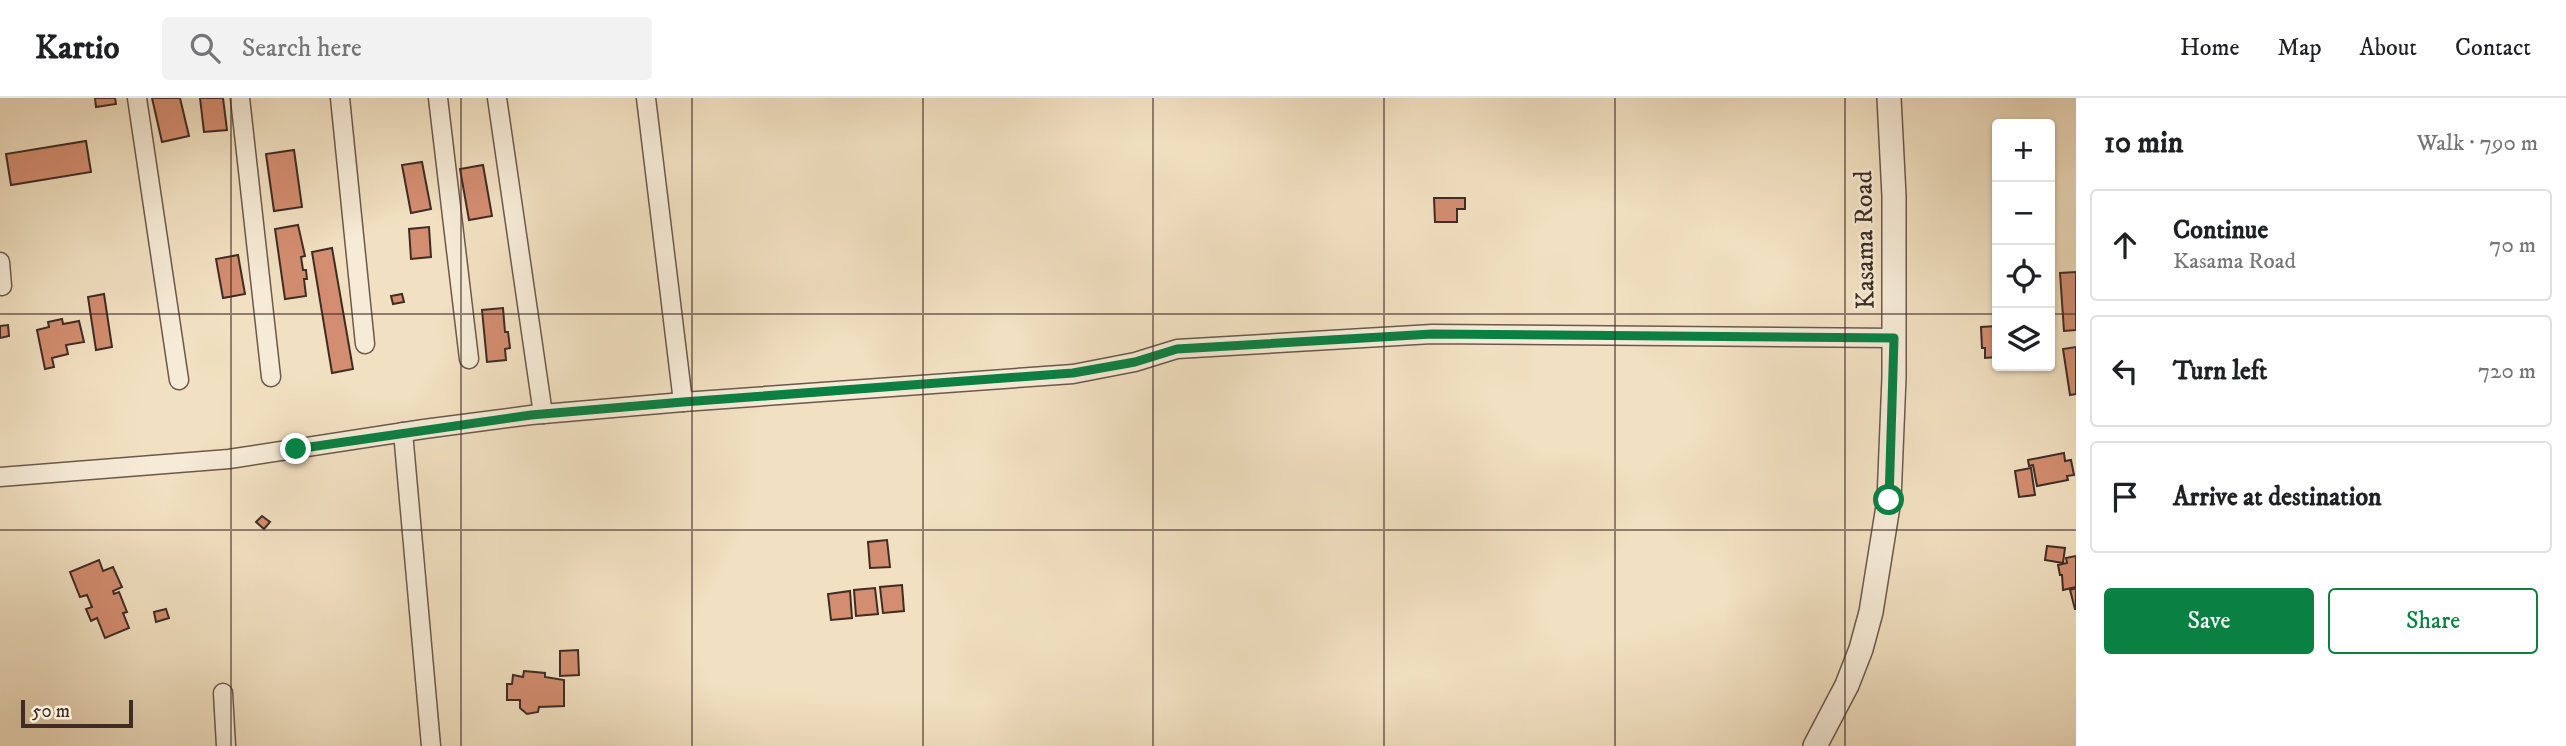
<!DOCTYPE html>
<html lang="en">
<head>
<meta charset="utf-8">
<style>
	body { margin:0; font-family:"IM FELL DW Pica",serif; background:#f2f2f2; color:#202124 }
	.controls { position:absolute; right:21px; top:21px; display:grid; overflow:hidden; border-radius:7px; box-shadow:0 2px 5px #0004 }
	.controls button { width:63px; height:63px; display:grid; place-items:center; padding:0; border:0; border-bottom:2px solid #e0e0e0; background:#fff; color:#202124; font:35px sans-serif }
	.scale { position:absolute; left:21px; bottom:18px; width:112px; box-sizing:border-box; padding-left:7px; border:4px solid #3e2c25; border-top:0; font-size:19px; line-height:24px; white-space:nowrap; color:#3e2c25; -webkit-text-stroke:5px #f6ebd7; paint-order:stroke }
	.stop { position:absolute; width:21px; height:21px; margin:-16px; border:5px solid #0b8043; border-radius:50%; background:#fff }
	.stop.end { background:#0b8043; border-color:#fff; box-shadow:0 2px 7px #0008 }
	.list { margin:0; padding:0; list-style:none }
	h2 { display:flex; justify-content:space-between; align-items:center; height:91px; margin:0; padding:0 28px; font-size:30px }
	h2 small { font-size:23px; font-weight:400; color:#757577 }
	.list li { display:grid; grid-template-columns:46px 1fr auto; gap:21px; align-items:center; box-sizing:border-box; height:112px; margin:0 14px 14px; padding:0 14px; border:2px solid #e0e0e0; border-radius:7px }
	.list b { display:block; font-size:26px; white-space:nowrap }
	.list p { margin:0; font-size:23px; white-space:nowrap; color:#757577 }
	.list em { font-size:23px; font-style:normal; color:#757577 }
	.actions { display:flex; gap:14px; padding:21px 28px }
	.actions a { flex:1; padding:16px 0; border:2px solid #0b8043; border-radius:7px; text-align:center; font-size:24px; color:#0b8043 }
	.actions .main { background:#0b8043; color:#fff }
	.icon { flex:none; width:38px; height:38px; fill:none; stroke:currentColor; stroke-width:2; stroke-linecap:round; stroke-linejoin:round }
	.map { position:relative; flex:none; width:2076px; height:648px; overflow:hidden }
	header { display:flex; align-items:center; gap:42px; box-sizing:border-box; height:98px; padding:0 35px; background:#fff; border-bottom:2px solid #e0e0e0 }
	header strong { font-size:33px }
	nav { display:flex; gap:38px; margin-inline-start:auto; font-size:24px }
	.search { width:490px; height:63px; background:#f2f2f2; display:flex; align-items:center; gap:18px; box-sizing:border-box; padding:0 24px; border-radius:7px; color:#757577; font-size:26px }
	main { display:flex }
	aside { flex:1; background:#fff }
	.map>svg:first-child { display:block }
</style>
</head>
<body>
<header>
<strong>Kartio</strong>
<div class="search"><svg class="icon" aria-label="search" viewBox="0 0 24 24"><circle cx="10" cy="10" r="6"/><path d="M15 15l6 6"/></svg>Search here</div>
<nav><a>Home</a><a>Map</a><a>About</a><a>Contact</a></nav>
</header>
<main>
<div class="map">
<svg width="2076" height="648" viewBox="0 0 2076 648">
	<rect width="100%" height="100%" fill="#f1e0c1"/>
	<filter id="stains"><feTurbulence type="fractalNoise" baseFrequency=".00286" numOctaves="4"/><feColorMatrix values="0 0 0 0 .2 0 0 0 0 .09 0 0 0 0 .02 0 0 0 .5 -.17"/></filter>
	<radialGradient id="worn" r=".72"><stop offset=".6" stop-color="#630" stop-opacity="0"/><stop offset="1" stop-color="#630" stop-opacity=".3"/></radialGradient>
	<g fill="#d38d70" stroke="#3e2c25" stroke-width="2">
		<polygon points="95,0 115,0 116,6 96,9"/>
		<polygon points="152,0 180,0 189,38 162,44"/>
		<polygon points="200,0 223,0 227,32 204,34"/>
		<polygon points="86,43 91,74 11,87 6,56"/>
		<polygon points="294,52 302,109 274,113 266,56"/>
		<polygon points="422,64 431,111 411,115 402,67"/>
		<polygon points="483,67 492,118 469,122 460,71"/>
		<polygon points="1434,100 1465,100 1465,111 1457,111 1457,124 1435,124"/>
		<polygon points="298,127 305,158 301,159 303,172 306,172 307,181 304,181 306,198 285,201 275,131"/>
		<polygon points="429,129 431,159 411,161 409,131"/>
		<polygon points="332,150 353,271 332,275 312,154"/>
		<polygon points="238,157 245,196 223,200 216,161"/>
		<polygon points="2076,174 2076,232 2064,233 2060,175"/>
		<polygon points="104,196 112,249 96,252 88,199"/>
		<polygon points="402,196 404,204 393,206 391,198"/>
		<polygon points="503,210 505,234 508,234 510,250 505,251 506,262 487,264 482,212"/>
		<polygon points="62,221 63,226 79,223 84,244 66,247 68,256 52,260 54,269 45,271 37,232 49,229 48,224"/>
		<polygon points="8,227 9,238 0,240 0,228"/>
		<polygon points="1997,228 1997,259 1985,260 1985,250 1982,250 1981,229"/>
		<polygon points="2076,249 2076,296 2070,297 2063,251"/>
		<polygon points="2064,355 2065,363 2071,362 2074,377 2067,378 2068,382 2037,388 2033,367 2029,368 2028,362"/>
		<polygon points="2031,370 2035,397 2019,399 2015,373"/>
		<polygon points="262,418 270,424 264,431 256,424"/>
		<polygon points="887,442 890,469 870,470 868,444"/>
		<polygon points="2047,448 2065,450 2063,465 2045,462"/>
		<polygon points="2076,458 2076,489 2063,492 2062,477 2060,477 2058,467 2067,465 2066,460"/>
		<polygon points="99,462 103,473 113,469 122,489 113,493 114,496 119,494 127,514 123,515 129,530 105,540 97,520 91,523 86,511 92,509 87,497 80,499 70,474"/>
		<polygon points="902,487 904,513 883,515 880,489"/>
		<polygon points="875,490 878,516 856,518 854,492"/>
		<polygon points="2076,490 2076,511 2075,511 2070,492"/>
		<polygon points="850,493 852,520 831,522 828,496"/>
		<polygon points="166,511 169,520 156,524 154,514"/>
		<polygon points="578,552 579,577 560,578 560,553"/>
		<polygon points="524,573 545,575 545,579 564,582 564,608 539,609 538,614 527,616 520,610 520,602 507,602 507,586 512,586 513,577 523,579"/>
	</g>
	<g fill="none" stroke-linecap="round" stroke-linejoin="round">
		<defs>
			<g id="minor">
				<polyline points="137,0 179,282"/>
				<polyline points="240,0 271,279"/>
				<polyline points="340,0 365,246"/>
				<polyline points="438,0 469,261"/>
				<polyline points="497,0 543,316"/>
				<polyline points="646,0 683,304"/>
				<polyline points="0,164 2,188"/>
				<polyline points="403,334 431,648"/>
				<polyline points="0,379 229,361 424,331 531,317 683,304 1073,276 1135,264 1177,251 1432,236 1894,240"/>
				<polyline points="223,595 226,648"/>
			</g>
			<polyline id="tertiary" points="1815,648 1847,587 1861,551 1871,514 1889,402 1894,279 1894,98 1889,0"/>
		</defs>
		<use href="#minor" stroke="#6b594c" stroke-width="21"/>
		<use href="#tertiary" stroke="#6b594c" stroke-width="26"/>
		<use href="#minor" stroke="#f6ebd7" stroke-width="18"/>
		<use href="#tertiary" stroke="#f6ebd7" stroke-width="23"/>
	</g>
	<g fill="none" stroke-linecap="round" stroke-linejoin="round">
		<polyline stroke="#0b8043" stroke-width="9" points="296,351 531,317 683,304 1073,275 1135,264 1177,251 1432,236 1894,240 1889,402"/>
	</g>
	<path fill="none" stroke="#3e2c25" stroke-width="2" stroke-opacity="0.55" d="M 231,0 L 231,648M 461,0 L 461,648M 692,0 L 692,648M 923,0 L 923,648M 1153,0 L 1153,648M 1384,0 L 1384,648M 1615,0 L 1615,648M 1845,0 L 1845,648M 0,216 L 1997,216M 2050,216 L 2076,216M 0,432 L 2076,432"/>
	<g text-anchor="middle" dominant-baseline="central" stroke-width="5" stroke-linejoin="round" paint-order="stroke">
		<g font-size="26" fill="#3e2c25" stroke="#f6ebd7">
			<text transform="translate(1865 142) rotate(-91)">Kasama Road</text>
		</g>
	</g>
	<rect width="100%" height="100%" filter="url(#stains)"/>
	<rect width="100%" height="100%" fill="url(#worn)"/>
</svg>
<div class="controls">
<button>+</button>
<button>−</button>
<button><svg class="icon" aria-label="locate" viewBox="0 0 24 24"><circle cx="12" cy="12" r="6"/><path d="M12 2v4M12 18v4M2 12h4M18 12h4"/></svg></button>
<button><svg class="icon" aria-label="layers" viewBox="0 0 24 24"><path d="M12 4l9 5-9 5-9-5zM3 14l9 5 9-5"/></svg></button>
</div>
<div class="scale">50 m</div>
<div class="stop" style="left:1889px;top:402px"></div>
<div class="stop end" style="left:296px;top:351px"></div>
</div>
<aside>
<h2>10 min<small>Walk · 790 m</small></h2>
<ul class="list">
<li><svg class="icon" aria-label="ahead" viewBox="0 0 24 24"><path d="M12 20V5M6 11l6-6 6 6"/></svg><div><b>Continue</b><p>Kasama Road</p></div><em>70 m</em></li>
<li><svg class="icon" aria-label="left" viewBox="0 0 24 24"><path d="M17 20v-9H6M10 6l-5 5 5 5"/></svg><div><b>Turn left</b></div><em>720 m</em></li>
<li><svg class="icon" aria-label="arrive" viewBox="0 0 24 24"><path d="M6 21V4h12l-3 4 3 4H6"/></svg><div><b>Arrive at destination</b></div></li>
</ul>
<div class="actions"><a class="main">Save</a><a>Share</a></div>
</aside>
</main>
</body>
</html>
